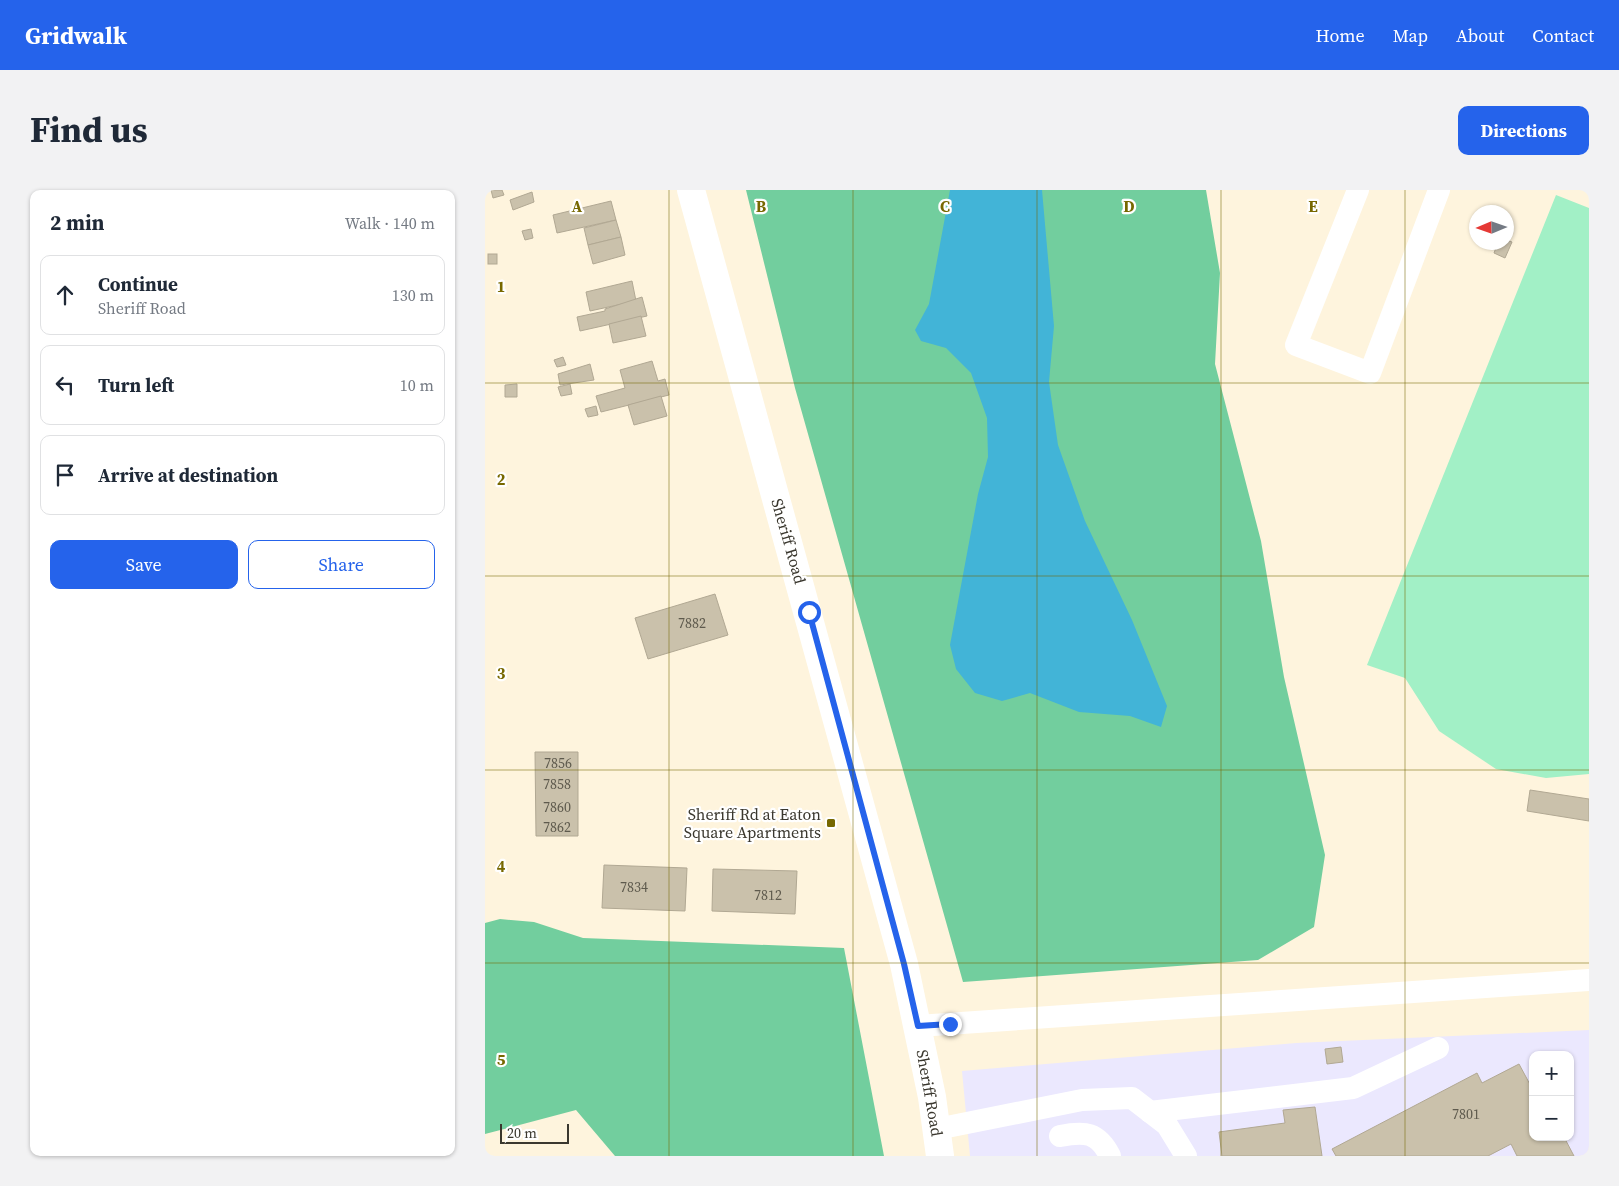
<!DOCTYPE html>
<html lang="en">
<head>
<meta charset="utf-8">
<style>
	body { margin:0; font-family:"Source Serif 4",serif; background:#f2f2f3; color:#1f2937 }
	.controls { position:absolute; right:15px; bottom:15px; display:grid; overflow:hidden; border-radius:10px; box-shadow:0 1px 4px #0004 }
	.controls button { width:45px; height:45px; display:grid; place-items:center; padding:0; border:0; border-bottom:1px solid #e0e1e3; background:#fff; color:#1f2937; font:25px sans-serif }
	.compass { position:absolute; left:984px; top:15px; width:45px; height:45px; border-radius:50%; background:#fff; box-shadow:0 1px 4px #0004; rotate:268deg }
	.scale { position:absolute; left:15px; bottom:12px; width:69px; box-sizing:border-box; padding-left:5px; border:2px solid #3a372e; border-top:0; font-size:14px; line-height:18px; white-space:nowrap; color:#3a372e; -webkit-text-stroke:4px #fff; paint-order:stroke }
	.stop { position:absolute; width:15px; height:15px; margin:-11px; border:4px solid #2563eb; border-radius:50%; background:#fff }
	.stop.end { background:#2563eb; border-color:#fff; box-shadow:0 1px 5px #0008 }
	.list { margin:0; padding:0; list-style:none }
	h2 { display:flex; justify-content:space-between; align-items:center; height:65px; margin:0; padding:0 20px; font-size:21px }
	h2 small { font-size:16px; font-weight:400; color:#747a83 }
	.list li { display:grid; grid-template-columns:32px 1fr auto; gap:15px; align-items:center; box-sizing:border-box; height:80px; margin:0 10px 10px; padding:0 10px; border:1px solid #e0e1e3; border-radius:10px }
	.list b { display:block; font-size:19px; white-space:nowrap }
	.list p { margin:0; font-size:16px; white-space:nowrap; color:#747a83 }
	.list em { font-size:16px; font-style:normal; color:#747a83 }
	.actions { display:flex; gap:10px; padding:15px 20px }
	.actions a { flex:1; padding:11px 0; border:1px solid #2563eb; border-radius:10px; text-align:center; font-size:18px; color:#2563eb }
	.actions .main { background:#2563eb; color:#fff }
	.icon { flex:none; width:28px; height:28px; fill:none; stroke:currentColor; stroke-width:2; stroke-linecap:round; stroke-linejoin:round }
	.map { position:relative; flex:none; width:1104px; height:966px; overflow:hidden; border-radius:10px }
	header { display:flex; align-items:center; gap:30px; box-sizing:border-box; height:70px; padding:0 25px; background:#2563eb; color:#fff }
	header strong { font-size:24px }
	nav { display:flex; gap:28px; margin-inline-start:auto; font-size:18px }
	.intro { display:flex; align-items:center; justify-content:space-between; box-sizing:border-box; height:120px; padding:0 30px }
	h1 { margin:0; font-size:35px }
	.button { padding:12px 22px; border-radius:10px; background:#2563eb; color:#fff; font-size:18px; font-weight:700 }
	main { display:flex; gap:30px; padding:0 30px }
	aside { flex:1; background:#fff; border-radius:10px; box-shadow:0 1px 4px #0004 }
	.map>svg:first-child { display:block }
</style>
</head>
<body>
<header>
<strong>Gridwalk</strong>
<nav><a>Home</a><a>Map</a><a>About</a><a>Contact</a></nav>
</header>
<div class="intro"><h1>Find us</h1><a class="button">Directions</a></div>
<main>
<aside>
<h2>2 min<small>Walk · 140 m</small></h2>
<ul class="list">
<li><svg class="icon" aria-label="ahead" viewBox="0 0 24 24"><path d="M12 20V5M6 11l6-6 6 6"/></svg><div><b>Continue</b><p>Sheriff Road</p></div><em>130 m</em></li>
<li><svg class="icon" aria-label="left" viewBox="0 0 24 24"><path d="M17 20v-9H6M10 6l-5 5 5 5"/></svg><div><b>Turn left</b></div><em>10 m</em></li>
<li><svg class="icon" aria-label="arrive" viewBox="0 0 24 24"><path d="M6 21V4h12l-3 4 3 4H6"/></svg><div><b>Arrive at destination</b></div></li>
</ul>
<div class="actions"><a class="main">Save</a><a>Share</a></div>
</aside>
<div class="map">
<svg width="1104" height="966" viewBox="0 0 1104 966">
	<rect width="100%" height="100%" fill="#fef4dd"/>
	<path fill="#ebe8fe" fill-rule="evenodd" d="M 1104,840 L 1104,966 L 485,966 L 477,881 L 811,853 ZM 1048,865 L 1085,865 L 1085,947 L 1048,947 Z"/>
	<polygon fill="#a2f0c6" points="1071,5 1104,18 1104,584 1061,588 1011,579 954,541 920,488 882,475"/>
	<g fill="#72ce9e">
		<polygon points="261,0 721,0 735,83 730,174 776,351 799,487 840,665 829,737 773,770 478,792 310,198"/>
		<polygon points="15,729 49,732 98,748 359,758 399,966 130,966 91,920 0,944 0,733"/>
	</g>
	<polygon fill="#42b4d7" points="465,0 557,0 569,136 564,192 573,255 600,331 647,430 682,516 676,537 645,526 594,522 545,503 517,511 490,503 471,479 465,455 493,304 503,267 502,228 486,183 461,158 436,151 430,140 444,114"/>
	<g fill="#cac1ab" stroke="#b1a893">
		<polygon points="6,0 17,0 19,5 8,8"/>
		<polygon points="47,2 49,12 28,20 25,10"/>
		<polygon points="126,11 131,30 72,43 68,25"/>
		<polygon points="131,30 136,47 103,55 99,38"/>
		<polygon points="46,39 48,48 40,50 37,41"/>
		<polygon points="136,47 140,65 108,74 103,55"/>
		<polygon points="1022,50 1027,52 1020,68 1009,63 1013,52 1022,52"/>
		<rect x="3" y="64" width="9" height="10"/>
		<polygon points="147,91 151,111 105,121 101,102"/>
		<polygon points="157,107 162,126 95,141 92,127 120,121 120,119"/>
		<polygon points="156,126 161,146 128,153 124,134"/>
		<polygon points="78,167 81,175 72,177 69,170"/>
		<polygon points="167,171 173,191 180,189 184,205 116,222 111,206 140,198 135,180"/>
		<polygon points="105,174 109,190 75,195 73,184"/>
		<polygon points="32,194 32,207 20,207 20,195"/>
		<polygon points="85,194 87,204 76,206 73,197"/>
		<polygon points="176,206 182,226 149,235 143,215"/>
		<polygon points="111,216 113,225 103,227 100,219"/>
		<polygon points="230,404 243,445 163,469 150,428"/>
		<polygon points="50,562 93,562 93,646 51,646"/>
		<polygon points="1045,600 1104,609 1104,631 1042,621"/>
		<polygon points="119,675 202,678 200,721 117,718"/>
		<polygon points="228,679 312,681 310,724 227,721"/>
		<polygon points="856,857 858,872 842,874 840,859"/>
		<polygon points="1034,874 1048,900 1048,947 1079,947 1089,966 1032,966 1026,954 1003,966 851,966 847,959 992,883 997,893"/>
		<polygon points="830,917 837,966 737,966 734,942 800,933 798,920"/>
	</g>
	<g fill="none" stroke-linecap="round" stroke-linejoin="round">
		<g stroke="#fff" stroke-width="22">
			<polyline points="873,0 811,155 885,183 954,0"/>
			<polyline points="433,836 1104,790"/>
			<polyline points="665,922 868,898 953,858"/>
			<polyline points="452,939 597,910 647,908 682,935 701,966"/>
			<path d="M 575,946 C 600,941 613,942 625,966"/>
		</g>
		<polyline stroke="#fff" stroke-width="28" points="206,0 419,774 447,907 455,966"/>
	</g>
	<g fill="none" stroke-linecap="round" stroke-linejoin="round">
		<polyline stroke="#2563eb" stroke-width="6" points="324,422 419,774 433,836 465,834"/>
	</g>
	<path fill="none" stroke="#776800" stroke-width="1" stroke-opacity="0.55" d="M 184,0 L 184,966M 368,0 L 368,966M 552,0 L 552,966M 736,0 L 736,966M 920,0 L 920,966M 0,193 L 1104,193M 0,386 L 1104,386M 0,580 L 1104,580M 0,773 L 1104,773"/>
	<rect fill="#776800" stroke="#fff" stroke-width="2" x="341" y="628" width="10" height="10" rx="2.5"/>
	<g text-anchor="middle" dominant-baseline="central" stroke-width="4.5" stroke-linejoin="round" paint-order="stroke">
		<g font-size="14" fill="#5e5a4d">
			<text x="207" y="433">7882</text>
			<text x="73" y="573">7856</text>
			<text x="72" y="594">7858</text>
			<text x="72" y="617">7860</text>
			<text x="72" y="637">7862</text>
			<text x="149" y="697">7834</text>
			<text x="283" y="705">7812</text>
			<text x="981" y="924">7801</text>
		</g>
		<g font-size="16" fill="#3a372e" stroke="#fff">
			<text transform="translate(304 351) rotate(74)">Sheriff Road</text>
			<text transform="translate(445 903) rotate(80)">Sheriff Road</text>
		</g>
		<g font-size="16" fill="#3a372e" stroke="#fff" text-anchor="end">
			<text x="336" y="624">Sheriff Rd at Eaton<tspan x="336" dy="18">Square Apartments</tspan></text>
		</g>
	</g>
	<g font-size="16" text-anchor="middle" font-weight="bold" fill="#776800" stroke="#fff" stroke-width="4.5" stroke-linejoin="round" paint-order="stroke">
		<text x="92" y="22">A</text>
		<text x="276" y="22">B</text>
		<text x="460" y="22">C</text>
		<text x="644" y="22">D</text>
		<text x="828" y="22">E</text>
		<text x="16" y="102">1</text>
		<text x="16" y="295">2</text>
		<text x="16" y="489">3</text>
		<text x="16" y="682">4</text>
		<text x="16" y="875">5</text>
	</g>
</svg>
<div class="controls">
<button>+</button>
<button>−</button>
</div>
<svg class="compass" viewBox="-18 -18 36 36"><path d="M0-13l5 13h-10z" fill="#e53935"/><path d="M0 13l5-13h-10z" fill="#747a83"/></svg>
<div class="scale">20 m</div>
<div class="stop" style="left:324px;top:422px"></div>
<div class="stop end" style="left:465px;top:834px"></div>
</div>
</main>
</body>
</html>
